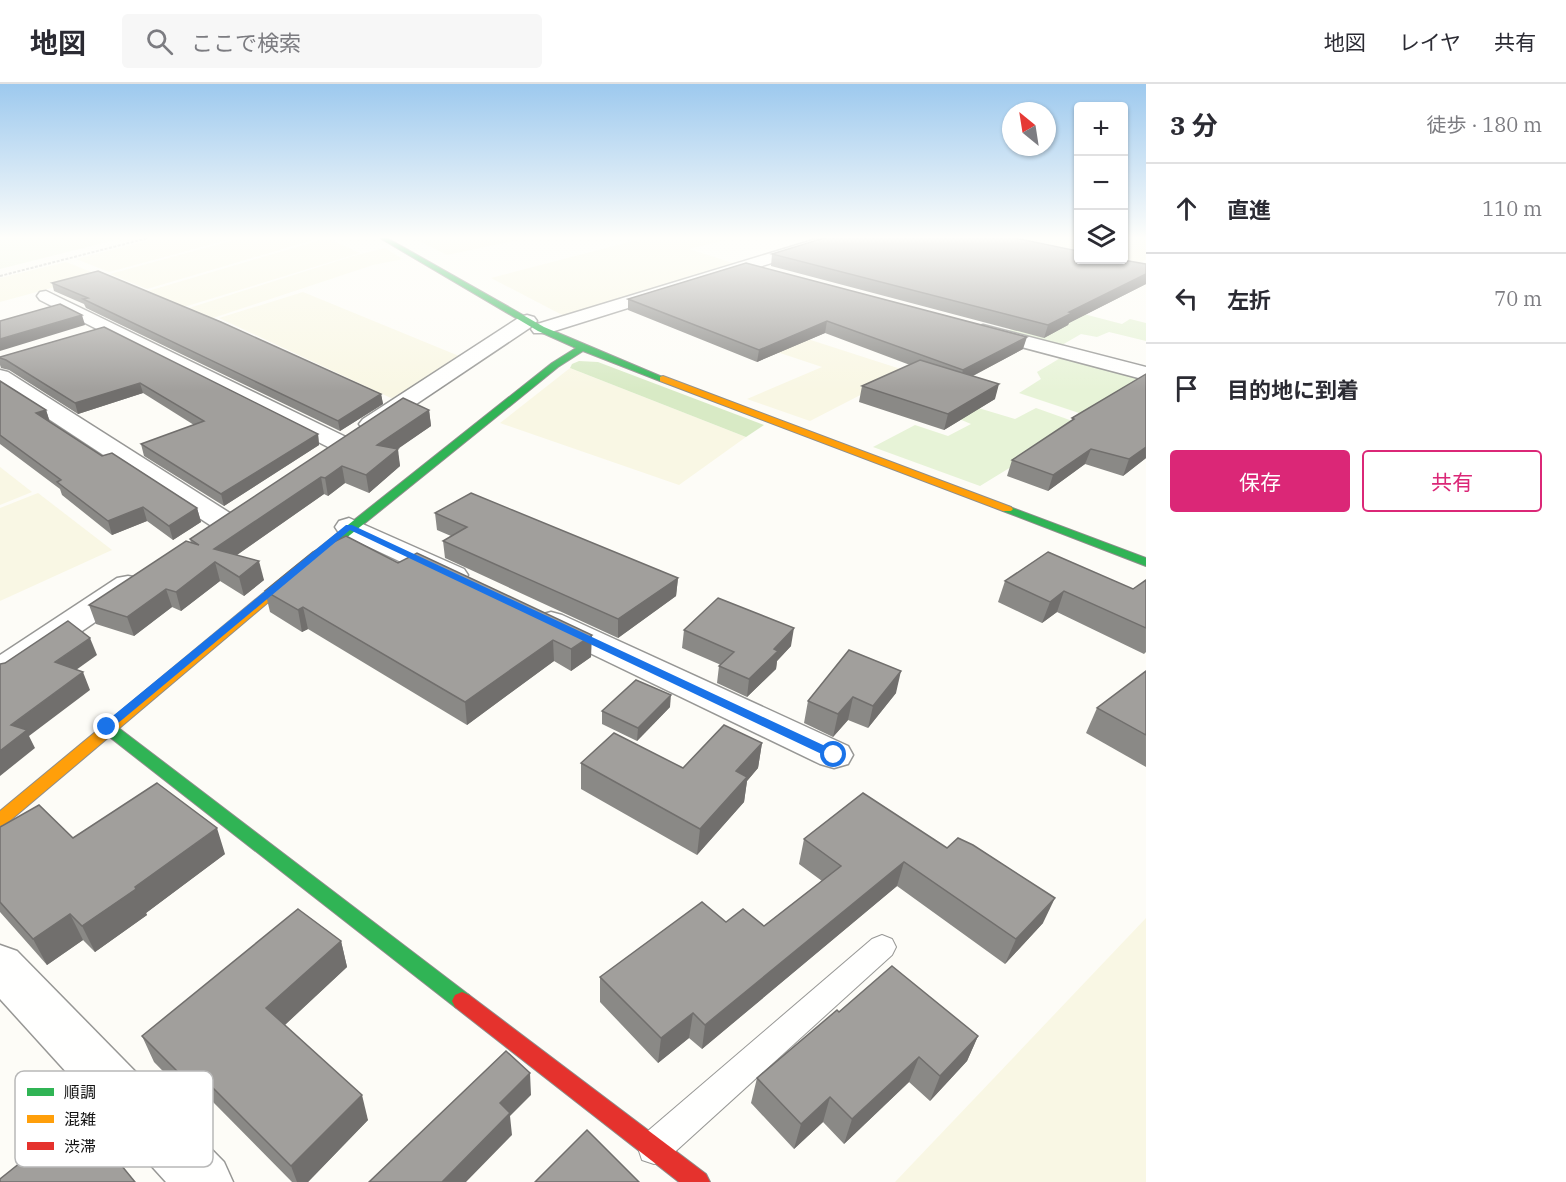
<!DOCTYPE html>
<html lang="ja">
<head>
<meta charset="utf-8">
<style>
	body { margin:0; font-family:"IBM Plex Serif","Noto Sans JP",serif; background:#f7f7f7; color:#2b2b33 }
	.controls { position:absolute; right:18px; top:18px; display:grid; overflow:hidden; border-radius:6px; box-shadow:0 2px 4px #0004 }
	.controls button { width:54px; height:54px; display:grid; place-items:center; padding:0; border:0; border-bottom:2px solid #e1e1e2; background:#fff; color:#2b2b33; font:30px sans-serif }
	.compass { position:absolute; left:1002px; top:18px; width:54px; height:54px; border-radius:50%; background:#fff; box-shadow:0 2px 4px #0004; rotate:330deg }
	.stop { position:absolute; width:18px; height:18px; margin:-14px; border:4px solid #1a73e8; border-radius:50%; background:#fff }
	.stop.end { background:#1a73e8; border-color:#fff; box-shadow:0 2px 6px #0008 }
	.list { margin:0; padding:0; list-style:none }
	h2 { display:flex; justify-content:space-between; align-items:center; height:78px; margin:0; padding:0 24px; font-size:26px }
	h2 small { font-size:20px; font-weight:400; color:#7c7c81 }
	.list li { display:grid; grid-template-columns:39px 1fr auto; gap:18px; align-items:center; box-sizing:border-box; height:90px; padding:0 24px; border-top:2px solid #e1e1e2 }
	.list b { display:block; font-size:22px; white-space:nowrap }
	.list em { font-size:20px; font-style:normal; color:#7c7c81 }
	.actions { display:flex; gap:12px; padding:18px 24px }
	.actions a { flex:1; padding:14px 0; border:2px solid #db2777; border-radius:6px; text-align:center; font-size:21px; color:#db2777 }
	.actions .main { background:#db2777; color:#fff }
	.icon { flex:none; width:33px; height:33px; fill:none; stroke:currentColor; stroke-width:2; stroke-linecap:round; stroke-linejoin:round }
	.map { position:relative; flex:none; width:1146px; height:1098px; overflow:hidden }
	header { display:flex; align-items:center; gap:36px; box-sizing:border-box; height:84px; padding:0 30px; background:#fff; border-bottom:2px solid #e1e1e2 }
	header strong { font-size:28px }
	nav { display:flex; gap:33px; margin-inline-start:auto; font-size:21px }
	.search { width:420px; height:54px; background:#f7f7f7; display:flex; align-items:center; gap:15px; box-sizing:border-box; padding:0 21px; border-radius:6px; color:#7c7c81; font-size:22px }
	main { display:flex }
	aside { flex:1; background:#fff }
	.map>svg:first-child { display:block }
</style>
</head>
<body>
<header>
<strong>地図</strong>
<div class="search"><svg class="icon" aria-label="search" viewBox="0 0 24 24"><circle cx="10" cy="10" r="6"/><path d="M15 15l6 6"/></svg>ここで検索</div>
<nav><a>地図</a><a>レイヤ</a><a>共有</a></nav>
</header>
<main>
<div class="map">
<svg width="1146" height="1098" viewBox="0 0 1146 1098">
	<rect width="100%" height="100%" fill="#fdfcf7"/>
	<g fill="#f9f7e4">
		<polygon points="159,154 235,154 109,188 76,175"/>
		<polygon points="241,154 320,154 147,205 110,190"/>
		<polygon points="327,154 360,169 184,223 148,207"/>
		<polygon points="413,154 528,154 447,171"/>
		<polygon points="644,154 734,154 689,165 736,180 566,233 491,194"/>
		<polygon points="1019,154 1078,154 1078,166"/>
		<polygon points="1124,154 1146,154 1146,175 1140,179 1124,175"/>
		<polygon points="385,164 403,175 373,181 213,234 189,224 353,172"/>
		<polygon points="66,178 99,191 0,218 0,194"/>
		<polygon points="303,208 459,272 393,315 219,234"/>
		<polygon points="792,250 907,287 810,337 747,315 822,283 759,262"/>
		<polygon points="570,284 746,353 679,401 500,339"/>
		<polygon points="0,383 32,408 0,421"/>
		<polygon points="38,409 112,466 0,517 0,424"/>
		<polygon points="1146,834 1146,1098 895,1098"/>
	</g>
	<g fill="#e7f3d7">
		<polygon points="1057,223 1122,240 1130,235 1146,239 1146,257 1109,248 1097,253 1081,250 1062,261 1006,248"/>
		<polygon points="1062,273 1144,294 1088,332 1019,309 1041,295 1037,288"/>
		<polygon points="965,320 1015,335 1036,324 1081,340 980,402 873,363 915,341 948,352 971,340 945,329"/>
	</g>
	<polygon fill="#d8eac5" points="579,277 598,278 764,341 746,353 570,284 572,280"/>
	<polygon fill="#f0f6e1" points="0,154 123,154 0,185"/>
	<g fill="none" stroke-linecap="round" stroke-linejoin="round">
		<defs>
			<polygon id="lane" points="882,851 892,855 896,863 892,871 666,1076 654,1080 642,1076 638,1064 642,1052 872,855"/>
			<g id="street">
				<polygon points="820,154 844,154 842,157 548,249 534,249 531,245 534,241"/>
				<polygon points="46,207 350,355 353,360 350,365 341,367 332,365 40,216 37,212 40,208"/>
				<polygon points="527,231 534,233 537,237 534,241 379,345 371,347 363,345 359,340 363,335 520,233"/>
				<polygon points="983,241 1146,283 1146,296 976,251 973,247 976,243"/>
				<polygon points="0,286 8,288 233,431 237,437 233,443 223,445 213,443 0,303"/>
				<polygon points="349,434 464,485 468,491 464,497 453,500 442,497 339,449 335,443 339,437"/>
				<polygon points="128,492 139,494 143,501 139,508 12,595 0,598 0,571 117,494"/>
				<polygon points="551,528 562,531 848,662 853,671 848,680 834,684 820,680 540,545 535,538 540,531"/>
				<polygon points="0,861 17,867 224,1078 233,1098 166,1098 0,915"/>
			</g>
			<g id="fast">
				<polygon points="380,154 387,154 544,243 667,295 660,297 583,267 558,283 298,493 290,493 288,490 290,487 552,279 576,264 538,247"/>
				<polygon points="1007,422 1146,474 1146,482 1003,427 1003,423"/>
				<polygon points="107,638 112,639 469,911 472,917 469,923 462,926 455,923 102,647 99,643 102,639"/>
			</g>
			<g id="slow">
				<polygon points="663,292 1011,423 1013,425 1011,427 1003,427 660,297 660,293"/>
				<polygon points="294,486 298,487 300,490 298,493 6,740 0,742 0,727 290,487"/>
			</g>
			<polygon id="jam" points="462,908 469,911 706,1090 710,1098 679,1098 455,923 452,917 455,911"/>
		</defs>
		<use href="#lane" stroke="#979795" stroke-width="2"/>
		<use href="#street" stroke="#979795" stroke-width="3"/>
		<use href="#fast" stroke="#8e8d8b" stroke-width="2"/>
		<use href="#slow" stroke="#8e8d8b" stroke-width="2"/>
		<use href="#jam" stroke="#8e8d8b" stroke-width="2"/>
		<polyline stroke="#b9b9b8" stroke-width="2" stroke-dasharray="3 1.5" stroke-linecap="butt" points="0,192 148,154"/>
		<use href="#lane" fill="#fffffe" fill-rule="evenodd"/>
		<use href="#street" fill="#fffffe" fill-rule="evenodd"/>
		<use href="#fast" fill="#30b455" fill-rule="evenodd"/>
		<use href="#slow" fill="#ff9f0a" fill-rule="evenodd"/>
		<use href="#jam" fill="#e5322d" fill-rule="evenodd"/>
	</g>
	<g fill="#8a8986">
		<polygon points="772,170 1146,180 1146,200 1069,239 1068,241 1044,254 771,182"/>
		<polygon points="746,179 1023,265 973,292 995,315 944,346 859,318 862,302 910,281 825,249 757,278 628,226 628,215"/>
		<polygon points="52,199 381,310 383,320 340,347 86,224 84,220 54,207"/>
		<polygon points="104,243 318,350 319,361 224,422 144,372 141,360 194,341 143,309 78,330 9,286 1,284 0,281 0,273"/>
		<polygon points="0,297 46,326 50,338 102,372 197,424 201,438 173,456 147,437 112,451 62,411 60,405 0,360"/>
		<polygon points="429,326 431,342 397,365 400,382 369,409 345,399 328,412 324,410 237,471 264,496 244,512 220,497 181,527 172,523 134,552 96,540 89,521 191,459 190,455"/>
		<polygon points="1072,334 1146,374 1123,392 1085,380 1048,407 1007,392 1012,376 1072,337"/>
		<polygon points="435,429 678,494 676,512 618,554 445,474 443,457 451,452 437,446"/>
		<polygon points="398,479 591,573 571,587 554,577 467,641 308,545 302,548 270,528 265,507"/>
		<polygon points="1146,496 1146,568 1144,570 1057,528 1042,539 998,518 1005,497 1133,505"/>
		<polygon points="684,546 791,562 777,577 776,585 747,613 717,599 719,582 721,581 682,564"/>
		<polygon points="1146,587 1146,683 1086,649 1097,624"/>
		<polygon points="896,609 868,644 848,636 833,653 804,639 808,617"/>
		<polygon points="670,623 637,657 602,640 602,627"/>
		<polygon points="762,659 758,684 747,697 744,718 697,771 581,705 581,679 683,684"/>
		<polygon points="863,709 1043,839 1005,880 897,802 702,965 689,954 658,979 600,918 600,893 726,838 764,842 822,797 799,780 804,755"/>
		<polygon points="0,743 73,754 225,770 146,829 147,831 95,868 83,856 47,881 0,828"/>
		<polygon points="341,857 347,883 285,941 368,1036 308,1098 292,1098 213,1018 203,1028 154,978 142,952"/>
		<polygon points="978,952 967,977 930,1017 909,998 844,1060 823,1038 794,1065 751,1019 757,994"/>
	</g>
	<g fill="#716f6d">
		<polygon points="1146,190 1146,200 1069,239 1068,241 1044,254 1048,241 1069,228"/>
		<polygon points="82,231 85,241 0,267 0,255"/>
		<polygon points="827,237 825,249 757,278 759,266"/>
		<polygon points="1027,253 1023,265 959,299 963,286"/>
		<polygon points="140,299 143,309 78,330 75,319"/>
		<polygon points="999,300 995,315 944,346 948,330"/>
		<polygon points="381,310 383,320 340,347 338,337"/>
		<polygon points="46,326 50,339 36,329"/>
		<polygon points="429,326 431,342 379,378 377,361"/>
		<polygon points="318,350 319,361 224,422 221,410"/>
		<polygon points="1146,363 1146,374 1123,392 1129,375"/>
		<polygon points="398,365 400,382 369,409 366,391"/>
		<polygon points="1091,365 1085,380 1048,407 1053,391"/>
		<polygon points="342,382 345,399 328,412 325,394"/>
		<polygon points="321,393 324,410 221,482 214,465"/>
		<polygon points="143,423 147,437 112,451 108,437"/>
		<polygon points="197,424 201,438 173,456 169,442"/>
		<polygon points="259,477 264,496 244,512 239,493"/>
		<polygon points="215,478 220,497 181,527 176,508"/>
		<polygon points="678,494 676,512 618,554 618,535"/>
		<polygon points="166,505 172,523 134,552 127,533"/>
		<polygon points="1064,507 1057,528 1042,539 1050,518"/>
		<polygon points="303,523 308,545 302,548 298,526"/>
		<polygon points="794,544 791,562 777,577 776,585 747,613 749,595 774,565"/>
		<polygon points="592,551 591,573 571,587 571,565"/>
		<polygon points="90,554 97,571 62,596 55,578"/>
		<polygon points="553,556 554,577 467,641 465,618"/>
		<polygon points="901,587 896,609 868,644 873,622"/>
		<polygon points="83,588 90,606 29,652 35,664 0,692 0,667 11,641"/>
		<polygon points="671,611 670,623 637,657 638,644"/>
		<polygon points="853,613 848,636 833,653 838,630"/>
		<polygon points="762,659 758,684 747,697 744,718 697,771 700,745 736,687"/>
		<polygon points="217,744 225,770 146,829 147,831 95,868 82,842 135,803"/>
		<polygon points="904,778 897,802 702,965 705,941"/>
		<polygon points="1055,814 1043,839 1005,880 1016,855"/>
		<polygon points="70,830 83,856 47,881 33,855"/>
		<polygon points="341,857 347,883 275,950 266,924"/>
		<polygon points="693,929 689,954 658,979 661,954"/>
		<polygon points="978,952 967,977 930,1017 940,992"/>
		<polygon points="919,973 909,998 844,1060 852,1035"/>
		<polygon points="530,989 531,1011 510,1032 512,1051 466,1098 442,1098 500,1019"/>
		<polygon points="202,993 213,1018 203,1028 192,1002"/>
		<polygon points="362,1011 368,1036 308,1098 297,1098 291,1082"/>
		<polygon points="830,1013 823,1038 794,1065 801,1040"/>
	</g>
	<g fill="#a19f9c" stroke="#716f6d" stroke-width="1.5">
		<polygon points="824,154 1015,154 1078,167 1078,176 1123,176 1146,180 1146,190 1069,228 1072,229 1048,241 772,170"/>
		<polygon points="746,179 1027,253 963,286 827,237 759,266 628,215"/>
		<polygon points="98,187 221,238 381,310 338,337 83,215 88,214 52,199"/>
		<polygon points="60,220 82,231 0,255 0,237"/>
		<polygon points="104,243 318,350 221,410 141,360 204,337 140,299 75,319 6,276 0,274 0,273"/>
		<polygon points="920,276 999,300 948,330 862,302"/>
		<polygon points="1146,290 1146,363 1129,375 1091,365 1053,391 1012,376 1074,335 1072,334"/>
		<polygon points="0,297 46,326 36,329 102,372 112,369 197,424 169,442 143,423 108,437 57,398 61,396 0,351"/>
		<polygon points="403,314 429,326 377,361 398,365 366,391 342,382 325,394 321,393 214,465 259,477 239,493 215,478 176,508 166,505 127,533 89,521 186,457 199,461 190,455"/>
		<polygon points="471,409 678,494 618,535 443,457 467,443 435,429"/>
		<polygon points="346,452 398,479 417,469 592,551 571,565 553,556 465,618 303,523 298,526 265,507 313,468"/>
		<polygon points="1048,468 1133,505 1146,496 1146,544 1064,507 1050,518 1005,497"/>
		<polygon points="718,514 794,544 774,565 778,567 749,595 719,582 734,568 684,546"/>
		<polygon points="68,537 90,554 55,578 83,588 11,641 27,646 0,667 0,580 5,579"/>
		<polygon points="849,566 901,587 873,622 853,613 838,630 808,617"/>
		<polygon points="1146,587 1146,651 1097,624"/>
		<polygon points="636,596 671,611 638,644 602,627"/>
		<polygon points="724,641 762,659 736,687 747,693 700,745 581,679 614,649 683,684"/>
		<polygon points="157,699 217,744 135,803 136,805 82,842 70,830 33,855 0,818 0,743 39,721 73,754"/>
		<polygon points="863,709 947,764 958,754 973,761 1055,814 1016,855 904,778 705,941 693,929 661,954 600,893 702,818 726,838 743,825 764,842 841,782 804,755"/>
		<polygon points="298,825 341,857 266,924 362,1011 291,1082 202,993 192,1002 142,952"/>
		<polygon points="892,882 978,952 940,992 919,973 852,1035 830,1013 801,1040 757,994 837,926 839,928"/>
		<polygon points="506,967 530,989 500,1019 510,1029 442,1098 369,1098"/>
		<polygon points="80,1031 135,1098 0,1098 0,1095"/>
		<polygon points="587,1046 639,1098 535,1098"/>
	</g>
	<linearGradient id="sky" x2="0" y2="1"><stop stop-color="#9dc9ee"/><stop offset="0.5" stop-color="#fefefb"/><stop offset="1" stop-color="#fefefb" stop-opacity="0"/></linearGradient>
	<rect width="1146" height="307" fill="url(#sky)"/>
	<polygon fill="#1a73e8" points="346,441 352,441 838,668 840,671 834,675 830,674 350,446 111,645 103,645 103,640"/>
	<rect x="15" y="987" width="198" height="96" rx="9" fill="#fff" stroke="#b8b8b8" stroke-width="1.5"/>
	<rect x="27" y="1004" width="27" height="8" fill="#30b455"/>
	<rect x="27" y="1031" width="27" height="8" fill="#ff9f0a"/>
	<rect x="27" y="1058" width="27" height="8" fill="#e5322d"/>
	<g font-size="16" fill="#111">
		<text x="64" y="1014">順調</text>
		<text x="64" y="1041">混雑</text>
		<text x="64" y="1068">渋滞</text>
	</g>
</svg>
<div class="controls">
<button>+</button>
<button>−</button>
<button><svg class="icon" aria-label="layers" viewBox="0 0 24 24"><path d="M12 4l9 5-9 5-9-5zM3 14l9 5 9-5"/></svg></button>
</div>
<svg class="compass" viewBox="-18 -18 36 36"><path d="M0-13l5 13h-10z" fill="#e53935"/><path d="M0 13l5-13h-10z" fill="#7c7c81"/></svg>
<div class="stop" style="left:834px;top:671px"></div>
<div class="stop end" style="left:107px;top:643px"></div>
</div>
<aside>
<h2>3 分<small>徒歩 · 180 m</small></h2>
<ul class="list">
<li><svg class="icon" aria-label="ahead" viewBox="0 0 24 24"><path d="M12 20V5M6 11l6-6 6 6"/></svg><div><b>直進</b></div><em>110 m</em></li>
<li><svg class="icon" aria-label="left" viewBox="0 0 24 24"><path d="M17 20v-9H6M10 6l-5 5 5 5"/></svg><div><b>左折</b></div><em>70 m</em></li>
<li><svg class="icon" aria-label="arrive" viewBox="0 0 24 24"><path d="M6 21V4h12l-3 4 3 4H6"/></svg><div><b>目的地に到着</b></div></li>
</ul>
<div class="actions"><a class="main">保存</a><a>共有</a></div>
</aside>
</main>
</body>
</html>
